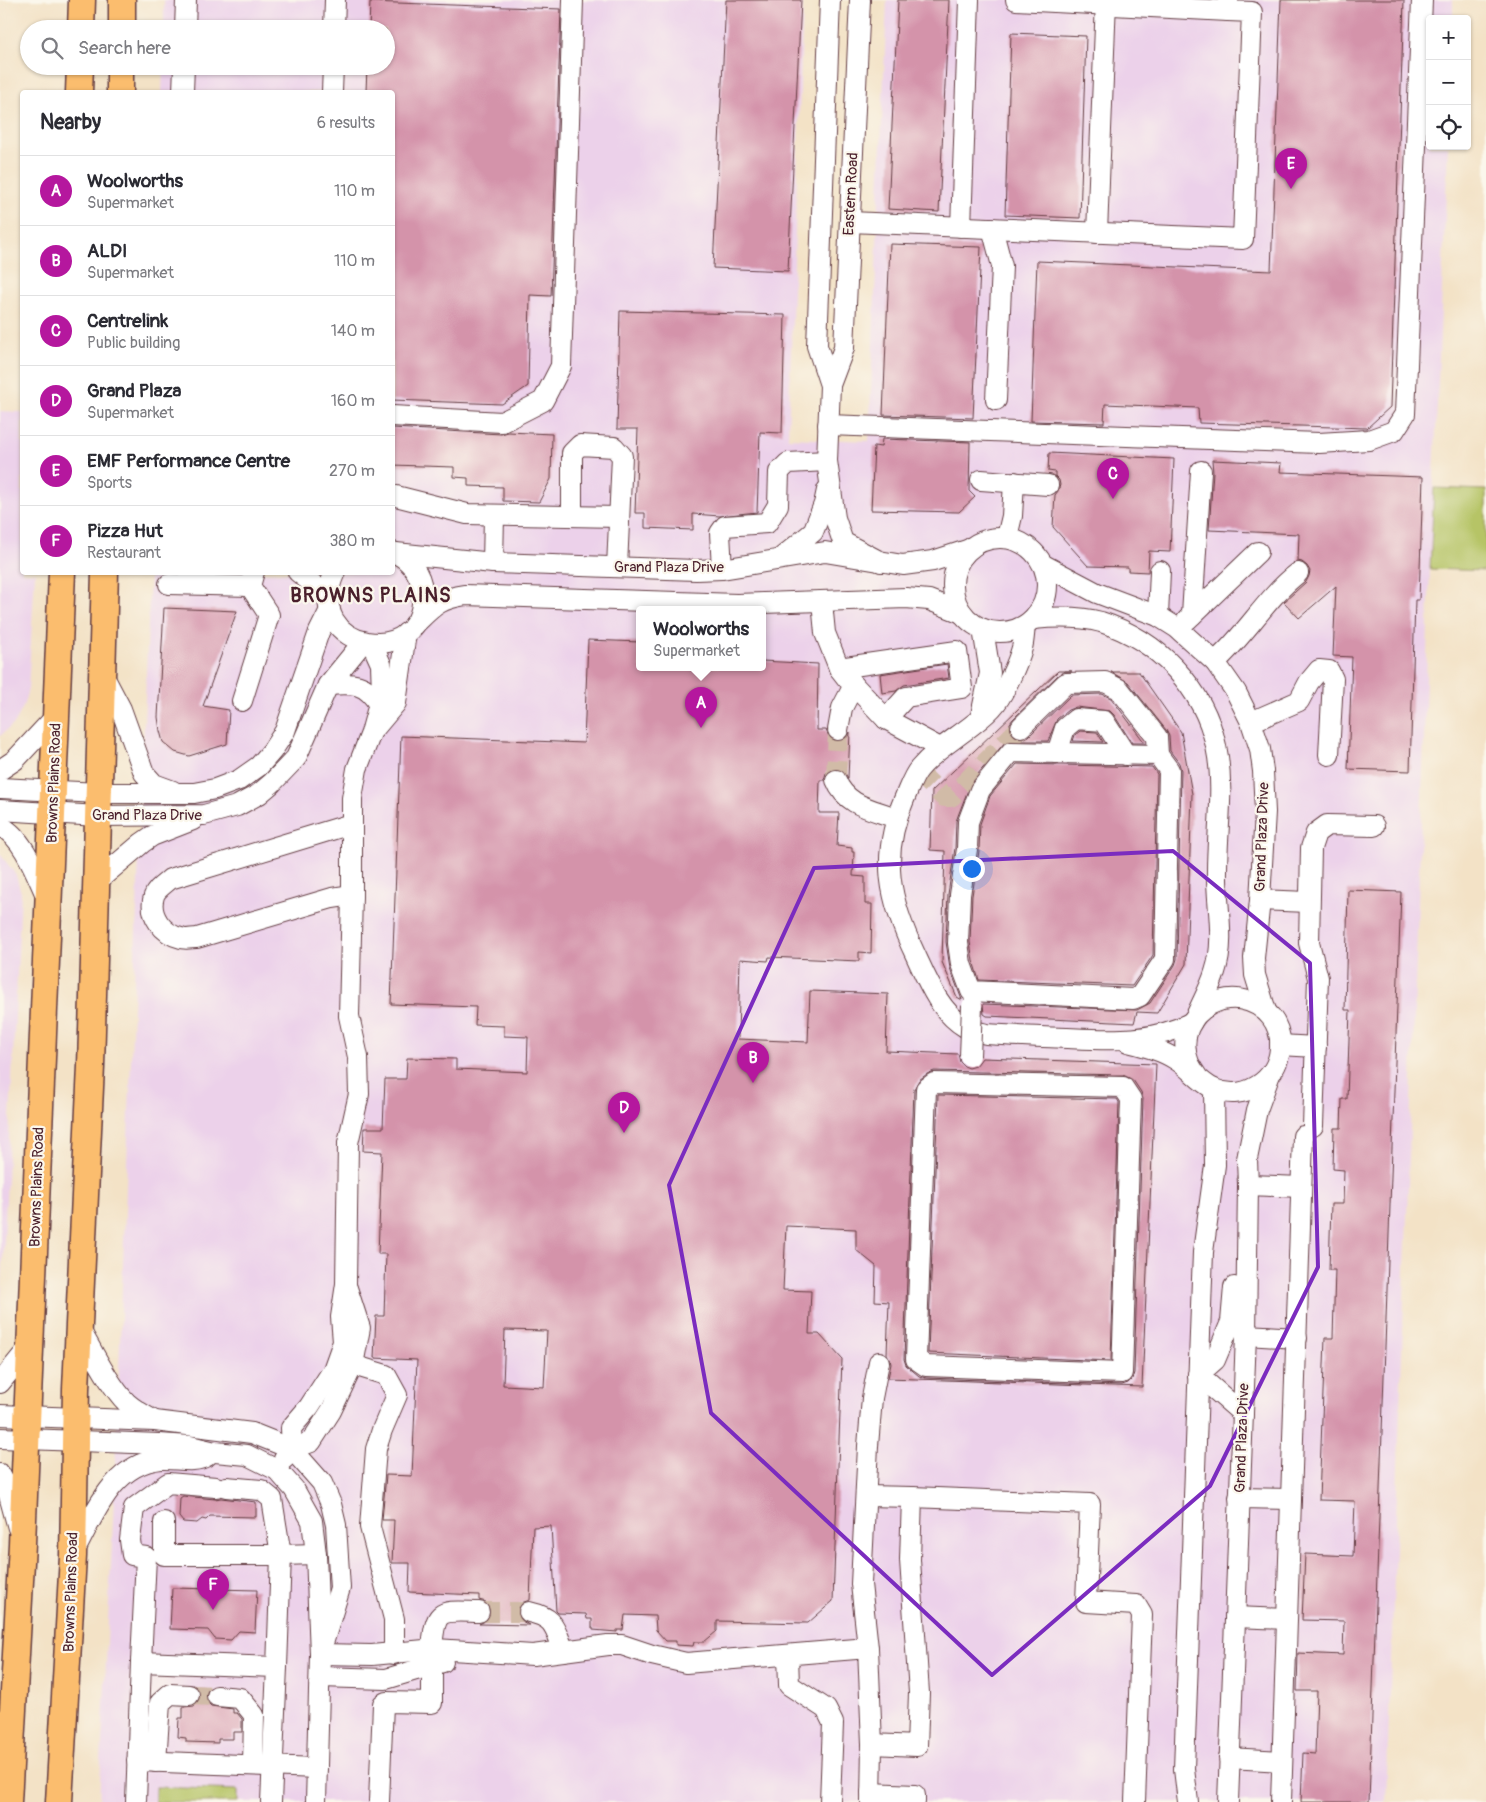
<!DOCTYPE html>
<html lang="en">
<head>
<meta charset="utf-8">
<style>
	body { margin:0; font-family:Pangolin,sans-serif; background:#f7f7f7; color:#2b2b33 }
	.controls { position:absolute; right:15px; top:15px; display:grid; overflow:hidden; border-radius:5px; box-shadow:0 1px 4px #0004 }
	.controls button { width:45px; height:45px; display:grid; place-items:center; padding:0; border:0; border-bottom:1px solid #e1e1e2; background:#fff; color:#2b2b33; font:25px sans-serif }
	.you { position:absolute; left:971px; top:868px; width:18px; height:18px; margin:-12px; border:4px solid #fff; border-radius:50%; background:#1a73e8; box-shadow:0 0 0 8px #1a73e833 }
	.badge { display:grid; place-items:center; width:32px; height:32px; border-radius:50%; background:#b5179e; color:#fff; font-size:16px; font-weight:700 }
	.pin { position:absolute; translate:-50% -41px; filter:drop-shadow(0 1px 2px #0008) }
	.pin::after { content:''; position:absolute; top:26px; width:18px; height:15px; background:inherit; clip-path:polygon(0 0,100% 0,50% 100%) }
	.popup { position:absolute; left:636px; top:606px; width:130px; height:65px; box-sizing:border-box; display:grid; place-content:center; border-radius:5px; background:#fff; filter:drop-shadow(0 1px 4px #0005); font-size:16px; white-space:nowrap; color:#7c7c81 }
	.popup b { font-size:19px; color:#2b2b33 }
	.popup::after { content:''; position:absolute; left:50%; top:100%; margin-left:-10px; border:10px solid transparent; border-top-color:#fff }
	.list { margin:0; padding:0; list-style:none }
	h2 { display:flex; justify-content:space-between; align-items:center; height:65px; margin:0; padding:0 20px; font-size:21px }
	h2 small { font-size:16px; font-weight:400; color:#7c7c81 }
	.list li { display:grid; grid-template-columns:32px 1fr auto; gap:15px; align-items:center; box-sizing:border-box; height:70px; padding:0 20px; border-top:1px solid #e1e1e2 }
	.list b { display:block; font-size:19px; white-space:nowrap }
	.list p { margin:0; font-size:16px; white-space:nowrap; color:#7c7c81 }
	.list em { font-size:16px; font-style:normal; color:#7c7c81 }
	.icon { flex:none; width:28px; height:28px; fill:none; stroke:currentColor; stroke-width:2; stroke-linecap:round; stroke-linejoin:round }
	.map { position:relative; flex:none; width:1486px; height:1802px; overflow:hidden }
	.search { position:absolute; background:#fff; box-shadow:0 1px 4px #0004; left:20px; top:20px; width:375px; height:55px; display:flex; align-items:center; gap:12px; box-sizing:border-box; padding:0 18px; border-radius:28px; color:#7c7c81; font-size:19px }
	.panel { position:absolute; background:#fff; box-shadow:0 1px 4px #0004; left:20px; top:90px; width:375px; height:485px; border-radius:5px }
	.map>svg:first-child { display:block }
</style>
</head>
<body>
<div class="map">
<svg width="1486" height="1802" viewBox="0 0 1486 1802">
	<rect width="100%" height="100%" fill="#fbf7ec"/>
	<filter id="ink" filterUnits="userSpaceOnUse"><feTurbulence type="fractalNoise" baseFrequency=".02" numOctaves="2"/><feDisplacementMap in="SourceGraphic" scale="10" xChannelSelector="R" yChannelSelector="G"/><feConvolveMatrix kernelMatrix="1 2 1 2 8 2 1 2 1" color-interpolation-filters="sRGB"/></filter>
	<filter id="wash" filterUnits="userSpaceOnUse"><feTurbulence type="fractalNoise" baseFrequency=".0096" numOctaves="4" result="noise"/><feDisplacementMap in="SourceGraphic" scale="20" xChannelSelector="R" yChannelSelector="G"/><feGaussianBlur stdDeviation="1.12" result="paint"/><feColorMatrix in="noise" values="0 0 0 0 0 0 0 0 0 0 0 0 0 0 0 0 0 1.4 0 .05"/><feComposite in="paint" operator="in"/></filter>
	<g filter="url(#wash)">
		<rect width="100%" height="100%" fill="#f3e2c6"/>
		<g fill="#ecd1ea" fill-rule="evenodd">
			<path d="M 164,0 L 803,0 L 788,438 L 869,441 L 887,0 L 1453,0 L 1453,19 L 1430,19 L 1430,146 L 1448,146 L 1430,569 L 1386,1802 L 99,1802 L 113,1522 L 150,573 L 392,572 L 392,92 L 162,92 L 163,66 L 386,66 L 386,29 L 164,29 ZM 640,609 L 762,609 L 762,667 L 640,667 Z"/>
			<polygon points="0,411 22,412 22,572 35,573 28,689 23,707 15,723 0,736"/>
			<polygon points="0,854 16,875 21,893 0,1323"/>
		</g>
		<g fill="#b6c466" stroke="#807248">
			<polygon points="1434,488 1486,490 1486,571 1430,569"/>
			<polygon points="156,1787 238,1790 238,1802 155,1802"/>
		</g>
		<g id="blocks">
			<g fill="#d493aa" fill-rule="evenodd">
				<polygon points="726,0 801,0 788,271 713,268"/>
				<polygon points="898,0 949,0 939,212 888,209"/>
				<polygon points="1281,0 1404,0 1390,407 1367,428 1199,423 1198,408 1105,404 1104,423 1031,421 1037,261 1271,271"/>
				<polygon points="370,2 561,9 551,296 530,295 528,386 502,404 392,400 392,92 366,92 367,66 386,66 386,29 369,29"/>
				<polygon points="1011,33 1086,36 1080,218 1005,215"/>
				<polygon points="890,244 981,247 973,418 883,415"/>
				<polygon points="620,311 785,315 782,433 760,432 757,512 720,516 693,514 693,530 645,528 645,513 635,513 638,429 617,429"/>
				<polygon points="392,428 501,434 508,432 552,434 551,479 539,502 503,501 503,487 468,486 468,478 454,477 454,467 392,465"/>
				<polygon points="882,439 970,442 969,491 975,497 959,512 871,510 874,446 881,447"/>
				<polygon points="1049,453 1174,459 1170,552 1149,551 1148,572 1128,571 1128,567 1088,566 1053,527 1055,495 1058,491 1060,485 1059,480 1055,476 1055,472 1048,471"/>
				<polygon points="1212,460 1281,463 1280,472 1423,477 1419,600 1415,600 1410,771 1348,769 1352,657 1333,656 1336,586 1299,618 1284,602 1306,582 1309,576 1310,571 1307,566 1302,562 1298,561 1299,534 1209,530 1213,472"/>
				<polygon points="164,608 237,611 203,706 229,710 227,744 189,756 175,752 163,742 160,731 158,717"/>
				<path d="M 588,640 L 640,642 L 640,667 L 762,667 L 762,661 L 818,664 L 817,730 L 826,730 L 830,739 L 836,742 L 842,741 L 847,738 L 850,732 L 848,778 L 843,770 L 836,768 L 830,770 L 826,773 L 824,780 L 820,780 L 819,813 L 839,813 L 837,846 L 852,848 L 852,852 L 854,852 L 853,876 L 865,877 L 865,904 L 872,904 L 871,953 L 859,952 L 859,961 L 769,957 L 768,961 L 740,959 L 738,1039 L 808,1042 L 810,991 L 888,994 L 886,1051 L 958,1054 L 960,1062 L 964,1066 L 969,1068 L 976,1066 L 982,1058 L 1156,1064 L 1142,1387 L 888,1378 L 891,1364 L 890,1359 L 887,1354 L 889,1302 L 875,1301 L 876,1266 L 856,1250 L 856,1229 L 786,1226 L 783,1290 L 811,1291 L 809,1334 L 819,1334 L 842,1359 L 833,1601 L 808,1623 L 717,1621 L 717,1631 L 704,1642 L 694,1642 L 693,1646 L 676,1645 L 676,1641 L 666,1641 L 656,1630 L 655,1616 L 625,1615 L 623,1630 L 617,1630 L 617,1632 L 593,1630 L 593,1628 L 592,1628 L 592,1619 L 587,1619 L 586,1614 L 558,1613 L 556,1611 L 551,1526 L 533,1527 L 530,1600 L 521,1603 L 517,1609 L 517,1615 L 520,1620 L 529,1625 L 479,1624 L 489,1619 L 491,1612 L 489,1606 L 486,1602 L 479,1600 L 479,1595 L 409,1592 L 410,1563 L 392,1563 L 394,1520 L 382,1520 L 386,1475 L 412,1476 L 417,1360 L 374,1358 L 376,1316 L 384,1316 L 386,1254 L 378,1254 L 382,1152 L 363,1151 L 364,1128 L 383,1128 L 385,1079 L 406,1079 L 407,1058 L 456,1059 L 456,1069 L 527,1072 L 528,1037 L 504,1036 L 504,1026 L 475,1025 L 476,1007 L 391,1004 L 401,736 L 584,743 ZM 934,1071 L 1123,1075 L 1133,1080 L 1141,1092 L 1143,1099 L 1134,1373 L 1132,1379 L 1128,1383 L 1122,1385 L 926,1378 L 919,1376 L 906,1365 L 904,1359 L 914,1089 L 919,1080 L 927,1074 ZM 505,1330 L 547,1331 L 544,1387 L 503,1385 Z"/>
				<polygon points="947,664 949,678 904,685 896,691 882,693 880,674"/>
				<polygon points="1058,671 1072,671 1065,671 1058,675 1013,719 1010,723 1009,729 1013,736 1017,738 1023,739 1029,736 1071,695 1102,694 1111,698 1145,743 1132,743 1114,715 1110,711 1076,707 1068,710 1057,719 1048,741 1006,741 971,782 956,821 955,848 948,894 946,942 950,968 962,1000 957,997 942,962 945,851 930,850 932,791"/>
				<polygon points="1111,672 1139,672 1181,732 1192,794 1186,964 1157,1013 1137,1012 1134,1023 987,1016 984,1014 983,1004 1137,1010 1150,1003 1175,965 1177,959 1181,770 1179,763 1170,751 1169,736 1166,730 1128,682"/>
				<polygon points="1080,731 1097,732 1103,742 1073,741 1075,735"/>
				<polygon points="1017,764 1152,767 1157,774 1153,955 1132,986 979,980 973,961 970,942 972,896 979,851 980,824 990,796"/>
				<polygon points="1348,890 1401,892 1369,1802 1301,1802 1303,1753 1315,1754 1317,1691 1297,1691 1298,1653 1343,1655 1344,1621 1302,1620 1305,1554 1353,1556 1355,1501 1319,1500 1325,1338 1333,1338 1335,1270 1329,1270 1331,1204 1343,1204 1344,1170 1333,1169 1334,1128 1341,1128 1342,1099 1347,1099 1350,1010 1345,1010"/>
				<polygon points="938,1095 1117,1099 1119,1102 1111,1361 928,1353"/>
				<polygon points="183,1496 215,1499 221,1498 256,1502 256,1517 210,1516 206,1520 202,1519 197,1523 183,1522 179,1517 180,1498"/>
				<polygon points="172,1588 257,1590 255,1632 239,1631 231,1640 215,1639 208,1630 170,1629"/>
				<polygon points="200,1690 207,1690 206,1701 211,1706 233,1709 233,1713 237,1713 242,1719 242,1732 233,1732 233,1739 218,1739 218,1743 186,1742 186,1738 178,1737 179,1718 183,1718 183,1707 194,1706 199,1702 201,1696"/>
			</g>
		</g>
	</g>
	<g filter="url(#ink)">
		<use href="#blocks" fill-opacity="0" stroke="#633c42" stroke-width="1"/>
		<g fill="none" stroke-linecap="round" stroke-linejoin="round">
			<g stroke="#d1bba7" stroke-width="20" stroke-dasharray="20 10" stroke-linecap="butt">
				<polyline points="917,771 944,797 951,797 1021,727"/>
				<polyline points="836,780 838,730"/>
				<polyline points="479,1612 529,1612"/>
				<polyline points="189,1695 217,1696"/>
			</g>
			<defs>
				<g id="minor">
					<polyline points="860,0 844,348 830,385 827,461 835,518 843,542 881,562"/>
					<polyline points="1016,0 1228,11"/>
					<polyline points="185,29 186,0"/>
					<polyline points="334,29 335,0"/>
					<polyline points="183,92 184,66"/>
					<polyline points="332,92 333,66"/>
					<polyline points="850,222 1243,239 1252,12 1228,11 1228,0"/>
					<polyline points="961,227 969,0"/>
					<polyline points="992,228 1002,266 996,400"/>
					<polyline points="1097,233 1106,0"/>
					<polyline points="830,385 817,346 830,0"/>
					<polyline points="392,416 502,422 543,401 561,366 573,0"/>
					<polyline points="828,425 1319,443 1369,440 1394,431 1405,414 1422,0"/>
					<polyline points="981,480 1048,485"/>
					<polyline points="392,495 467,514 619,517"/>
					<polyline points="572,516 572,453 580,445 614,447 622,456 617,567"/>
					<polyline points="1007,537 1012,516 1014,482"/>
					<circle cx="1000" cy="585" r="47"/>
					<polyline points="396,553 493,563 696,570 722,569 825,552 903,565 933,561 967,550"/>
					<polyline points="781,558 813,532 824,504 827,490"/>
					<polyline points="493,563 494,515"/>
					<polyline points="1044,565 1097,593 1158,616 1177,628 1215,662 1236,692 1251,722 1260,749 1263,771 1265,812 1260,900 1254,958 1255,975 1266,1011"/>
					<polyline points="722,569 720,533 725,526 767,523 778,505 779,472 788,463 827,461"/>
					<polyline points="298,572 328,596"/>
					<path d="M 335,572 C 298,652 430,673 422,590 C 421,573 408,558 393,552"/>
					<polyline points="169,584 250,586"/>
					<polyline points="822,602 825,633 839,668 846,677 886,719 940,748"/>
					<polyline points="1192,615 1201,471"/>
					<polyline points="1158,616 1160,571"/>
					<path d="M 1033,619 C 1055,617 1079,616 1101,622 C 1158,640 1204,688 1216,746 C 1225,787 1217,829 1217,871 C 1216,904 1226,940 1215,972 C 1211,986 1203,1000 1197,1014"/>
					<polyline points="1187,620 1258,552"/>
					<path d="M 414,625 C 433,607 438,599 465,595 L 737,604 L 906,598 L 929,600 L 962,613"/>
					<path d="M 1025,626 C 1024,633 1024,641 1022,648 C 1018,663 1005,691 996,703 C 990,711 979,720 971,726 C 953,740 934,751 919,769 C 913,776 909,788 905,797 C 879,856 889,900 916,956 C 928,982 940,1012 965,1027 C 971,1031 979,1032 986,1034 C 1013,1036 1040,1037 1067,1038 C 1110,1040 1153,1043 1192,1022"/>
					<path d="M 1215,662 C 1246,635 1266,598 1298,573"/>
					<polyline points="839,668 957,651 962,688 906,697 886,719"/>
					<polyline points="102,673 121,709 144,773 154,784 173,791"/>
					<path d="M 328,685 C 353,683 366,682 379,705"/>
					<polyline points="242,701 269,615 250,586 254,572"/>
					<polyline points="981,715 990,673 983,629"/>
					<polyline points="1251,722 1299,701 1309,682 1319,670 1329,671 1333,679 1329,755"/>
					<polyline points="1021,727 1066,683 1105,682 1119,689 1157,737 1158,755"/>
					<polyline points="375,728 396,703 406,633"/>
					<polyline points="838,730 842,708 854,685"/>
					<polygon points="1011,752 1158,755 1169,770 1165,959 1140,996 1133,999 971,991 961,964 958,943 960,895 967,849 968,822 980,790"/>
					<polyline points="1057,753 1065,728 1076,719 1104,721 1126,755"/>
					<polyline points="0,770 15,760 57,715"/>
					<path d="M 836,780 C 846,806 872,809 896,818"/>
					<polyline points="0,788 99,793 194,793 215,789 239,780 259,766 272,751 285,731 319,632 330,610"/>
					<polyline points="0,810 98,816 204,815 237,806 259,794 272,783 296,758 328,685 363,642"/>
					<path d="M 351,824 L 170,879 C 165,884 156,889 154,896 C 148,915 163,934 181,938 C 185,940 192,938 197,938 L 332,898 L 352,895"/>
					<path d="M 0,826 C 24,837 37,876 48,900"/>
					<polyline points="96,882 142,843 152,836 193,820"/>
					<polyline points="1260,900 1309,902"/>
					<path d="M 1128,1042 C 1144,1046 1161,1050 1175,1059 C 1189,1067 1199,1082 1214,1089 C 1244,1102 1277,1081 1280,1049 C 1281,1038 1278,1026 1271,1017 C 1236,975 1169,1012 1189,1063 C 1191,1067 1194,1072 1197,1076"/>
					<polyline points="1280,1045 1316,1047"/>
					<polygon points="934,1083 1123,1087 1131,1099 1122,1373 926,1366 916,1359 926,1089"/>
					<polyline points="1313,1126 1318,978 1309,943 1311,848 1316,833 1327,825 1374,826"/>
					<polyline points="1248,1185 1301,1187"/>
					<path d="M 79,1328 C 92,1350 109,1385 127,1403 C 135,1410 144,1415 153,1420"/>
					<polyline points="1246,1335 1297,1338"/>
					<polyline points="353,1365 386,1375 397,1395 382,1430 376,1449 370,1527 394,1619 394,1654"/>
					<polyline points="1198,1375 1215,1360 1231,1322 1234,1287"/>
					<polyline points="1198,1375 1243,1414"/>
					<polyline points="0,1383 31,1345"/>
					<polyline points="0,1415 155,1421 252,1433 292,1449 322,1483 331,1504 336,1525 340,1588 324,1640"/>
					<polyline points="0,1438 159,1444 190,1446 215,1452 247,1455 277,1470 294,1489 312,1521 316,1554 320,1654 316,1802"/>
					<polyline points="292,1449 291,1428 309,1407 333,1370 343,1342 341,1317 346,1284 348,1143 359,1094 358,1057 349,1016 352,895 352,798 357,769 371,733 382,693 381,664 372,644"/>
					<polyline points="284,1459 292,1449 311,1442 331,1411 353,1365 360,1328 347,1288"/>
					<polyline points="0,1474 7,1488 18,1528"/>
					<polyline points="866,1496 912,1497"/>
					<polyline points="1239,1498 1291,1499"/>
					<polyline points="164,1522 164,1555 281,1555 272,1499 261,1490 226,1487"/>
					<path d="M 73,1554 C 94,1516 111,1464 161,1459 C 177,1458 194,1464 207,1456"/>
					<path d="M 529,1612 C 556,1618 554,1627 564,1651"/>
					<polyline points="1235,1617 1287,1619"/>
					<path d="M 432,1650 C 435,1607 440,1611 479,1612"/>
					<polyline points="320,1654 372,1655 435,1649 533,1655 608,1645 622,1645 652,1655 686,1663 868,1648"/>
					<polyline points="788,1655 789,1685 826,1709 833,1723 830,1802"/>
					<polyline points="141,1662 146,1557 132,1555 130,1540 134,1508 168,1483 216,1487"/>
					<polyline points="277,1667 281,1555 316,1554"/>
					<polyline points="320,1677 386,1679 443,1662"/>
					<polyline points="217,1696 240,1698 254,1715 253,1765"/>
					<polyline points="872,1744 917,1746 919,1693 910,1560 912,1497 1090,1504 1086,1602 1136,1605 1142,1615 1135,1802"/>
					<polyline points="1229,1758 1282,1761"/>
					<polyline points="137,1761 317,1768"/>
					<polyline points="156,1762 160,1703 170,1694 189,1695"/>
					<polyline points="871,1793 915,1795 915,1802"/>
					<polyline points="136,1802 141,1662 277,1667 271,1802"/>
					<polyline points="379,1802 383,1704 386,1702 432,1703 432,1665"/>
					<polyline points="871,1802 872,1744 868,1648 861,1584 868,1446 872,1398 879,1362"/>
					<polyline points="1188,1802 1184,1769 1203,1252 1215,1165 1214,1089"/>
					<polyline points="1228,1802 1246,1335 1248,1185 1247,1159 1257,1110 1269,1077"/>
					<polyline points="1281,1802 1303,1136"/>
				</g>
				<g id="major">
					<polyline points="81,29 82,0"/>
					<polyline points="122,29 122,0"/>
					<polyline points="79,92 80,66"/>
					<polyline points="120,92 120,66"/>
					<polyline points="8,1802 22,1544 62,572"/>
					<polyline points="59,1802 73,1556 76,1389 91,1066 105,572"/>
				</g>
			</defs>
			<use href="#minor" stroke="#633c42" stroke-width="22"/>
			<use href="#major" stroke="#633c42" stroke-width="29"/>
			<use href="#minor" stroke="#fff" stroke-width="20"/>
			<use href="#major" stroke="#fbbd6e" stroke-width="26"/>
			<defs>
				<polyline id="minor-bridge" points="970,1056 972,1006"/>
			</defs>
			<use href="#minor-bridge" stroke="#633c42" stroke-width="22" stroke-linecap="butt"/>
			<use href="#minor-bridge" stroke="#fff" stroke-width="20"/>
		</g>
	</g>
	<path fill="none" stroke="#7b2cbf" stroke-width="4" stroke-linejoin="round" d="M 1173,851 L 1310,963 L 1318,1267 L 1210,1486 L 992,1675 L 711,1413 L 669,1185 L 814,868 Z"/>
	<g text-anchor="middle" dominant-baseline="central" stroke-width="4.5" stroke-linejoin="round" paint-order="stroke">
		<g font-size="15" fill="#4a1f2b" stroke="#fbf7ec">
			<text transform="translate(851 194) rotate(-87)">Eastern Road</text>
			<text x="669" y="567">Grand Plaza Drive</text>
			<text transform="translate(54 783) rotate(-88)">Browns Plains Road</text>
			<text x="147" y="815">Grand Plaza Drive</text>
			<text transform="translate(1262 837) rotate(-88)">Grand Plaza Drive</text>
			<text transform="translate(37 1187) rotate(-88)">Browns Plains Road</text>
			<text transform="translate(1242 1438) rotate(-88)">Grand Plaza Drive</text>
			<text transform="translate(71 1592) rotate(-88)">Browns Plains Road</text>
		</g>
		<g font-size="20" font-weight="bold" letter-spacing="1" fill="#4a1f2b" stroke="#fbf7ec">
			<text x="371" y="595">BROWNS PLAINS</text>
		</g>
	</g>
</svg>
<div class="controls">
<button>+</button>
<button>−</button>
<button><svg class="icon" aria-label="locate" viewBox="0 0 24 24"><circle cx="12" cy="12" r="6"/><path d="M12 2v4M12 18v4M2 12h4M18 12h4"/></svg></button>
</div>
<div class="you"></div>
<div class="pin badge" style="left:701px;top:728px">A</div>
<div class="popup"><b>Woolworths</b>Supermarket</div>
<div class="pin badge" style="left:753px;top:1083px">B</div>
<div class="pin badge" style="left:1113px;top:499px">C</div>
<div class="pin badge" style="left:624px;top:1133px">D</div>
<div class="pin badge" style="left:1291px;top:189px">E</div>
<div class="pin badge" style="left:213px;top:1610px">F</div>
<div class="search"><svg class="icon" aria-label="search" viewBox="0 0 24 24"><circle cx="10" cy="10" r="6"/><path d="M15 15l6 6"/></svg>Search here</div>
<section class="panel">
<h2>Nearby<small>6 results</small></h2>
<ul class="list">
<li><span class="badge">A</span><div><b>Woolworths</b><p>Supermarket</p></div><em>110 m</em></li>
<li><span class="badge">B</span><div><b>ALDI</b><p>Supermarket</p></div><em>110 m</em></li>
<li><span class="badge">C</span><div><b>Centrelink</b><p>Public building</p></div><em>140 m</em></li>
<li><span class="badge">D</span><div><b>Grand Plaza</b><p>Supermarket</p></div><em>160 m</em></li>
<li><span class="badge">E</span><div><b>EMF Performance Centre</b><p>Sports</p></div><em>270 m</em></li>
<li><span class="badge">F</span><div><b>Pizza Hut</b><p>Restaurant</p></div><em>380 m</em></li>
</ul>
</section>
</div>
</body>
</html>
